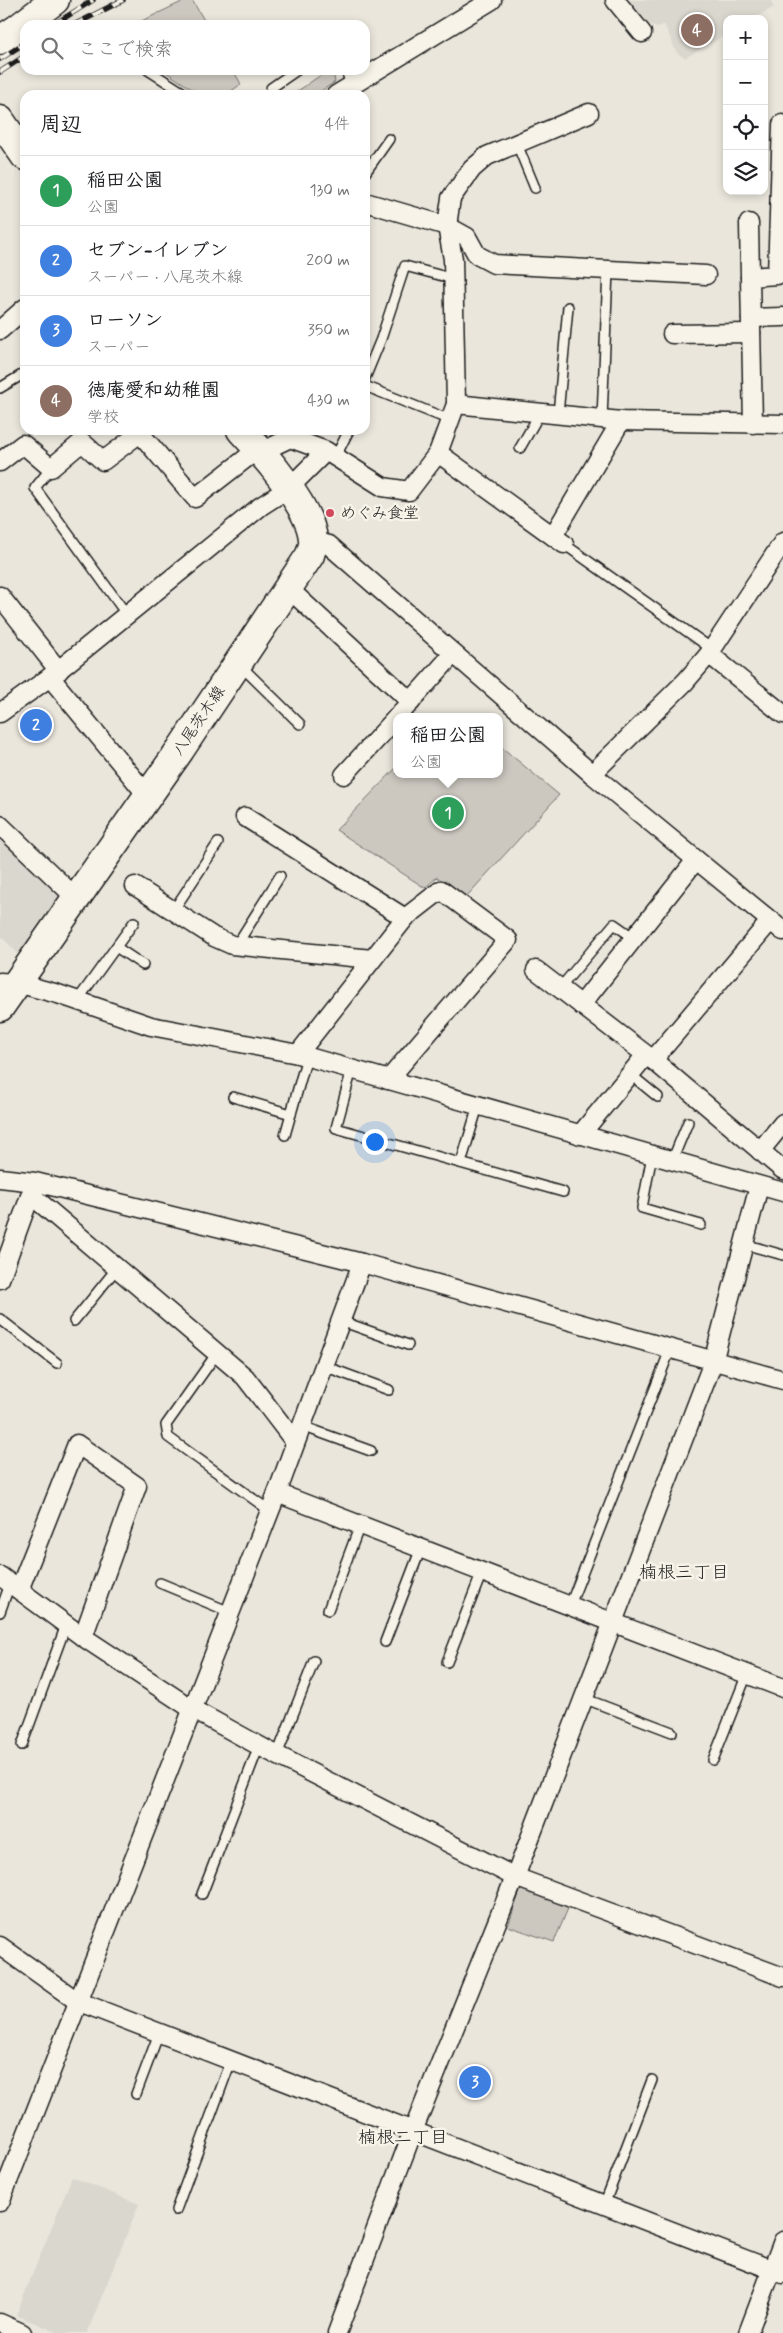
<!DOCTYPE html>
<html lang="ja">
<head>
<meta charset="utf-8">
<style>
	body { margin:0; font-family:Mynerve,"Klee One",sans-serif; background:#f2f2f2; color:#202124 }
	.controls { position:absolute; right:15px; top:15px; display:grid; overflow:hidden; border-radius:10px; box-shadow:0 2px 8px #0003 }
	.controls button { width:45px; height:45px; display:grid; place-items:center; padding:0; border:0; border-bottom:1px solid #e0e0e0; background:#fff; color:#202124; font:25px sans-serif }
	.you { position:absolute; left:374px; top:1141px; width:18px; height:18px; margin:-12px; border:4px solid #fff; border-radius:50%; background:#1a73e8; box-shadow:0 0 0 8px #1a73e833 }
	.badge { display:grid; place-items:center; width:32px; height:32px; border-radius:50%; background:#b45309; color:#fff; font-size:16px; font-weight:700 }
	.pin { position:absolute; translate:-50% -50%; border:2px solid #fff; box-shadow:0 1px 5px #0006 }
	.popup { position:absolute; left:393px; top:713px; width:110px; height:65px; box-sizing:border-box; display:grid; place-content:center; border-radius:10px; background:#fff; filter:drop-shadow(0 1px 4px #0005); font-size:16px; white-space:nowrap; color:#757577 }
	.popup b { font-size:19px; color:#202124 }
	.popup::after { content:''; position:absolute; left:50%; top:100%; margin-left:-10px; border:10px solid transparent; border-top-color:#fff }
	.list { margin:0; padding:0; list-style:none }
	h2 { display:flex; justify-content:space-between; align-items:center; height:65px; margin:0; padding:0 20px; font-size:21px }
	h2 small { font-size:16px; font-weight:400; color:#757577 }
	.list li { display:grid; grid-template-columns:32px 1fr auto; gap:15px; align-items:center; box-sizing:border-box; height:70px; padding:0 20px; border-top:1px solid #e0e0e0 }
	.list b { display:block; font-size:19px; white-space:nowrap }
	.list p { margin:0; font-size:16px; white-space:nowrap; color:#757577 }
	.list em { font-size:16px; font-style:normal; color:#757577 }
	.icon { flex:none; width:28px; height:28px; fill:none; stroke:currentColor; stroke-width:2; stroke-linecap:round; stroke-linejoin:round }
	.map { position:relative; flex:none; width:783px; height:2333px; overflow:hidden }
	.search { position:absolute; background:#fff; box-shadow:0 2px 8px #0003; left:20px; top:20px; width:350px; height:55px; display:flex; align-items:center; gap:12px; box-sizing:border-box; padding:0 18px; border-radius:15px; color:#757577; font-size:19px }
	.panel { position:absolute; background:#fff; box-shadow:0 2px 8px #0003; left:20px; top:90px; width:350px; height:345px; border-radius:15px }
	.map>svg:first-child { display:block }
</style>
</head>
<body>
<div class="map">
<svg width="783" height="2333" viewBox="0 0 783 2333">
	<rect width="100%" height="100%" fill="#eae6dc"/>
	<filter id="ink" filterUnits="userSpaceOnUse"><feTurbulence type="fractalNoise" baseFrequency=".02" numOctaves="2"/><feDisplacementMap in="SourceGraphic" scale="10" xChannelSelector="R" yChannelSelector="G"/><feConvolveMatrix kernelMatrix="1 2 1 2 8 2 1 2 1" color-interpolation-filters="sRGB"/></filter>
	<g filter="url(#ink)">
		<g fill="#dad7ce">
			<polygon points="627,0 770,0 774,7 753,19 727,19 727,34 685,58 677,53 664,24 657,27 648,24"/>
			<polygon points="0,838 63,897 22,958 0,935"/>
			<polygon points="72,2177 139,2204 87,2333 59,2333 16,2315"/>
		</g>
		<g fill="#ccc8c0" stroke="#74726e">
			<polygon points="186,0 192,0 207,25 133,25"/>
			<polygon points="163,70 233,70 241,84 226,95 201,95"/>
			<polygon points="328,70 333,70 335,82 315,95 281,95 282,93 292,95"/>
			<polygon points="499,745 559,795 466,897 437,877 425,888 336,830 397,767 397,774 499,774"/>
			<polygon points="521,1888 569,1906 554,1942 508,1926"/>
		</g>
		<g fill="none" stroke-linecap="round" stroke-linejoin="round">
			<defs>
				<g id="service">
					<polyline points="148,70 187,95"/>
					<polyline points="346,70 351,86"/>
					<polyline points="271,95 271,88 297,70"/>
					<polyline points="517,144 535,188"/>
					<polyline points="365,173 389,139"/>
					<polyline points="365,378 381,339 405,266 454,279"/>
					<polyline points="365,386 450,420"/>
					<polyline points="0,388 25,373"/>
					<polyline points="558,414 568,307"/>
					<polyline points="602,419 608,270"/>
					<polyline points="520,448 540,413"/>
					<polyline points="336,456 349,430"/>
					<polyline points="51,468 35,488 127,615"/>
					<polyline points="564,544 712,649"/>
					<polyline points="240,665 300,724"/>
					<polyline points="173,911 218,843"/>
					<polyline points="236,946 280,876"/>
					<polyline points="116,947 143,965"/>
					<polyline points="560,988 614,924 634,938"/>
					<polyline points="77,1001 134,922"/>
					<polyline points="352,1069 336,1128 563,1192"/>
					<polyline points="630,1074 658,1097"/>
					<polyline points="233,1097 291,1114"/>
					<polyline points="285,1135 307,1057"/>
					<polyline points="652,1155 642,1208 701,1225"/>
					<polyline points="672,1161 688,1122"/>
					<polyline points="461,1163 478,1106"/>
					<polyline points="744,1244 783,1255"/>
					<polyline points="0,1319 57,1363"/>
					<polyline points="74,1321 117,1268"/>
					<polyline points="341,1321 408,1345"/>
					<polyline points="217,1353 166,1425 168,1437 270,1511"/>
					<polyline points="324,1366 389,1390"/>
					<polyline points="302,1426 371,1451"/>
					<polyline points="160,1583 230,1612"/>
					<polyline points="570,1605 670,1350"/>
					<polyline points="328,1610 360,1525"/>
					<polyline points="0,1612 10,1584"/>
					<polyline points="385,1642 421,1548"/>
					<polyline points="447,1662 482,1572"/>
					<polyline points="583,1698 672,1732"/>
					<polyline points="22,1745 66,1625"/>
					<polyline points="277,1755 314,1661"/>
					<polyline points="713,1760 747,1674"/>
					<polyline points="202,1894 259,1746"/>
					<polyline points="136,2094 159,2033"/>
					<polyline points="604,2205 652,2080"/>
					<polyline points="176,2210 231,2061"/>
				</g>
				<g id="minor">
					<polyline points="615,0 642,33"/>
					<polyline points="336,95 492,0"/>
					<polyline points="365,202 447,226 467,237 477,255 494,264 706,275"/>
					<polyline points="749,223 750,277"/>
					<polyline points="751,318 783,317"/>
					<polyline points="0,330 25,308"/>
					<polyline points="672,334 751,333"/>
					<polyline points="456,404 621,421 783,424"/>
					<polyline points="753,424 750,277 777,275 782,124"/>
					<polyline points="261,452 290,438 326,451"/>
					<polyline points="438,453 564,544"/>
					<polyline points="0,462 23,444 51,468 82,442 103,461 140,433 195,498 258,449"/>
					<polyline points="553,536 621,421"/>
					<polyline points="314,541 329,545 592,774 783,931"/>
					<polyline points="289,589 411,702"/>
					<polyline points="0,596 59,671"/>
					<polyline points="709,654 783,714"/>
					<polyline points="50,677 147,795"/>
					<polyline points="0,713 50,677 261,506 289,488 326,451 383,487 409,491 438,453 456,404 453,259 447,226 451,198 472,169 487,156 589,113"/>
					<polyline points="397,717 453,654"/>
					<polyline points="592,774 685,682 709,654 783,542"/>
					<polyline points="344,775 397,717"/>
					<polyline points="245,817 405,918"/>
					<polyline points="0,825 76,898"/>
					<polyline points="135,886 214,937 232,945 372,959"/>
					<polyline points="536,970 653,1060 783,1170"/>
					<polyline points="0,982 17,983 58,994 151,1026 298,1054 783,1192"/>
					<polyline points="581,1005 696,860"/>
					<polyline points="298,1054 405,918 441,890 508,940 388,1080"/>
					<polyline points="653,1060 771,920"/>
					<polyline points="580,1135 646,1055"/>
					<polyline points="760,1151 783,1123"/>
					<polyline points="0,1178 35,1182 362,1263 783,1380"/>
					<polyline points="31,1195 245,1377 295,1442"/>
					<polyline points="0,1279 34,1185"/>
					<polyline points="277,1493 783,1688"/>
					<polyline points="0,1576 83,1637 192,1709 265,1749 515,1877 783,1977"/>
					<polyline points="19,1590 77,1444 137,1486 83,1637"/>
					<polyline points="0,1946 77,2001 783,2274"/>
					<polyline points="0,2202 277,1493 362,1263"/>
					<polyline points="0,2323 22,2333"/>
					<polyline points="337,2333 413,2131 515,1877 713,1362 759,1186"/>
					<polyline points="748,2333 783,2241"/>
				</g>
				<g id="primary">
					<polyline points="0,40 17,29 55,0"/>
					<polyline points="0,120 25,156"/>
					<path d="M 0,1007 L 180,750 L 310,555 C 311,550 314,545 313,540 C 312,509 262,452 241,430"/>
				</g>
			</defs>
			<use href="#service" stroke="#1c1c1c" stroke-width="12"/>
			<use href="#minor" stroke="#1c1c1c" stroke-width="21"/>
			<use href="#primary" stroke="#1c1c1c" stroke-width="31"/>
			<use href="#service" stroke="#f7f3e8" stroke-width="9"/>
			<use href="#minor" stroke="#f7f3e8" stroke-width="18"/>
			<use href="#primary" stroke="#f7f3e8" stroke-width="28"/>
			<defs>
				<g id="rail">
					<polyline points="53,25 93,0"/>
					<polyline points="74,25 123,0"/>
					<polyline points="0,59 25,43"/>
					<polyline points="0,72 25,56"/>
				</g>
			</defs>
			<use href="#rail" stroke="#1c1c1c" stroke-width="5.5"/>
			<use href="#rail" stroke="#f7f3e8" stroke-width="4" stroke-dasharray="11" stroke-linecap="butt"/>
		</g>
	</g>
	<circle fill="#d1495b" stroke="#f7f3e8" stroke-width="2" cx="330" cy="513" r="5"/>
	<g text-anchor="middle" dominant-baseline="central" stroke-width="5" stroke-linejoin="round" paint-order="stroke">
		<g font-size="16" fill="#1c1c1c" stroke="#f7f3e8" text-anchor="start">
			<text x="340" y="513">めぐみ食堂</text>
		</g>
		<g font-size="16" fill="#1c1c1c" stroke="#f7f3e8">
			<text transform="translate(199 721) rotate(-56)">八尾茨木線</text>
		</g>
		<g font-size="18" fill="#1c1c1c" stroke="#f7f3e8">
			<text x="684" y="1573">楠根三丁目</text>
			<text x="403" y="2138">楠根二丁目</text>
		</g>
	</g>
</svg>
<div class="controls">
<button>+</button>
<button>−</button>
<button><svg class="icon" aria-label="locate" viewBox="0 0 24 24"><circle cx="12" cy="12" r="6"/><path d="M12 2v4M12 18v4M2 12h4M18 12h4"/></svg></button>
<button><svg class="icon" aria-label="layers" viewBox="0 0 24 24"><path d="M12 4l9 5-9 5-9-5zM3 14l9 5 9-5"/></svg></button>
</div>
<div class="you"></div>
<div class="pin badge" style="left:448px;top:813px;background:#2e9e5b">1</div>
<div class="popup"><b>稲田公園</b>公園</div>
<div class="pin badge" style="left:36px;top:725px;background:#3f7fe0">2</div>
<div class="pin badge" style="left:475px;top:2082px;background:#3f7fe0">3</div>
<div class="pin badge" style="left:697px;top:30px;background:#8d6e63">4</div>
<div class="search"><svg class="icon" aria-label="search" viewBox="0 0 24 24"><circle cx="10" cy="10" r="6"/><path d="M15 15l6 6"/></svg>ここで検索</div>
<section class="panel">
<h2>周辺<small>4件</small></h2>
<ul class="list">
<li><span class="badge" style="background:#2e9e5b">1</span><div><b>稲田公園</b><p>公園</p></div><em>130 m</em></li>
<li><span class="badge" style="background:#3f7fe0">2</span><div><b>セブン-イレブン</b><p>スーパー · 八尾茨木線</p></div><em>200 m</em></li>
<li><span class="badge" style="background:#3f7fe0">3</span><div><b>ローソン</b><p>スーパー</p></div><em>350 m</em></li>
<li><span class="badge" style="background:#8d6e63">4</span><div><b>徳庵愛和幼稚園</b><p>学校</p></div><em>430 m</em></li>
</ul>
</section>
</div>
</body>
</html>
